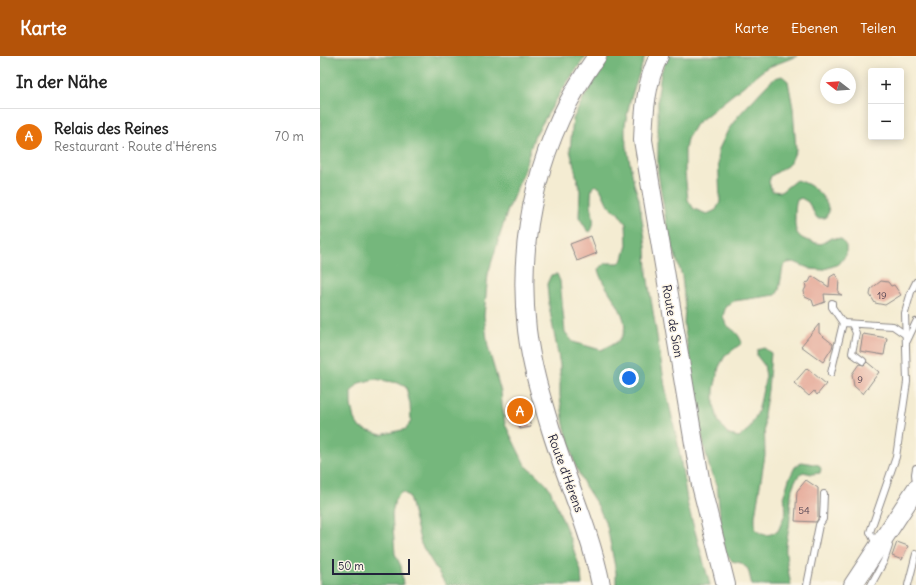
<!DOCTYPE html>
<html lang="de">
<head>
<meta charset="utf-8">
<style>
	body { margin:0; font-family:Delius,sans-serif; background:#f2f2f2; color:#222 }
	.controls { position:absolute; right:12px; top:12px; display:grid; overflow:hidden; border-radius:4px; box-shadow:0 2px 10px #0003 }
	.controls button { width:36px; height:36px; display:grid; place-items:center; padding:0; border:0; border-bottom:1px solid #e0e0e0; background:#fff; color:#222; font:20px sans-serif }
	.compass { position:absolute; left:500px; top:12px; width:36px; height:36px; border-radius:50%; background:#fff; box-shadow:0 2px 10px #0003; rotate:287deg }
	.scale { position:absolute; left:12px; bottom:10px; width:78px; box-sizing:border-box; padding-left:4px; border:2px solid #22223b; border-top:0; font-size:11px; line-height:14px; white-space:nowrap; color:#22223b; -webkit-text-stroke:3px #fcf5e5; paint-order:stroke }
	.you { position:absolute; left:309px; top:322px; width:14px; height:14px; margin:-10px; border:3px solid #fff; border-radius:50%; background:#1a73e8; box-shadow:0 0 0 6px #1a73e833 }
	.badge { display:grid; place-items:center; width:26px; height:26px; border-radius:50%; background:#b45309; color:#fff; font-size:13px; font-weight:700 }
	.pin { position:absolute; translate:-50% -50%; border:2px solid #fff; box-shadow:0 1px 4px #0006 }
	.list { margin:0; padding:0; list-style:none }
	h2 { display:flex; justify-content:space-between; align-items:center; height:52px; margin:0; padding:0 16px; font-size:17px }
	h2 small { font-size:13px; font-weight:400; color:#767676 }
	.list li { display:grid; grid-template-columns:26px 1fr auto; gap:12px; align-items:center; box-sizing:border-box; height:56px; padding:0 16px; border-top:1px solid #e0e0e0 }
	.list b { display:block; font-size:15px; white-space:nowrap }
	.list p { margin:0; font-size:13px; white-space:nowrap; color:#767676 }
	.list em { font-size:13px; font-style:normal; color:#767676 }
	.map { position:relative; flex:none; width:596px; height:529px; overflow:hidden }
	header { display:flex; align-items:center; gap:24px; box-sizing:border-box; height:56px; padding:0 20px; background:#b45309; color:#fff }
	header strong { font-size:19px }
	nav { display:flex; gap:22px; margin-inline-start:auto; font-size:14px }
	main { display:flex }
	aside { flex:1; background:#fff }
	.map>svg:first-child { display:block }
</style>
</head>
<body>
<header>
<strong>Karte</strong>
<nav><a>Karte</a><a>Ebenen</a><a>Teilen</a></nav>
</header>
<main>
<aside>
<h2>In der Nähe<small></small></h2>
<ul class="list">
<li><span class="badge" style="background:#e8710a">A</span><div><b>Relais des Reines</b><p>Restaurant · Route d'Hérens</p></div><em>70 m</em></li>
</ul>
</aside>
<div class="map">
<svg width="596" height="529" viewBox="0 0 596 529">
	<rect width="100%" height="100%" fill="#fcf5e5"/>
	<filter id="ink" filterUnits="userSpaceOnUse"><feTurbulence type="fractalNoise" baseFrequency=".025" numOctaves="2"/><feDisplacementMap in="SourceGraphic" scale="8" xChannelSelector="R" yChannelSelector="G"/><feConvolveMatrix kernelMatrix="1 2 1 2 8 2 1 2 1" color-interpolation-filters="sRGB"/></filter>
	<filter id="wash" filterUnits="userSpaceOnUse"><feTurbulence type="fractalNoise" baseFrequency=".012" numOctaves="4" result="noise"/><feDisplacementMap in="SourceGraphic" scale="16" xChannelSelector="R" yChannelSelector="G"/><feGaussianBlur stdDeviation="0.9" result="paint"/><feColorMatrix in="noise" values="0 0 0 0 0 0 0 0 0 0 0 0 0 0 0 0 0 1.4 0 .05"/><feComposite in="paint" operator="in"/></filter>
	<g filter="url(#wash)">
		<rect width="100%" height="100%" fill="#f4ecd2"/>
		<g fill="#74b77b" stroke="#4b6c5b" fill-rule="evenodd">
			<path d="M 0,0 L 266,0 L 244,31 L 214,81 L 202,120 L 188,153 L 168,218 L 164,260 L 168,291 L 181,336 L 182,348 L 185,368 L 205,409 L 216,418 L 229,431 L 248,477 L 261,515 L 262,529 L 126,529 L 101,488 L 89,440 L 82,436 L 75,443 L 72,458 L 75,498 L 81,510 L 83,529 L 0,529 ZM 55,323 L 78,327 L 86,331 L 90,348 L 91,365 L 86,373 L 61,379 L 40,372 L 34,363 L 31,349 L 31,336 L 39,327 Z"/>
			<path d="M 290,0 L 325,0 L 310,45 L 305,69 L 305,81 L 314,128 L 319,143 L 326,190 L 327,218 L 345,330 L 358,388 L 368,450 L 390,529 L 296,529 L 296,516 L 287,470 L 278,450 L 265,430 L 255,409 L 244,368 L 240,340 L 240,309 L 229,250 L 227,228 L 231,219 L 237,218 L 240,225 L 245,276 L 253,286 L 281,294 C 286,291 294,289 298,285 C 320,265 281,233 278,213 L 286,207 L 299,207 L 303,203 L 307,189 L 306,168 L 298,157 L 288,149 L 280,132 L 275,129 L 272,132 C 271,137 271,141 271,146 C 271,155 277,168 270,176 L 267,174 L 259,161 L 260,135 L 250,94 L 253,63 L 263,43 Z"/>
			<path d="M 347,0 L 477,0 L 446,12 L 376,68 L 367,83 L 365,94 L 365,117 L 368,144 L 374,153 L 387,158 L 396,154 L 400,146 L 398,95 L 408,74 L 419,59 L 448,28 L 455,22 L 462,20 L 468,25 L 473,52 L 476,94 L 470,108 L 451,120 L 449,126 L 452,135 L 461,136 L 476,124 C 491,127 507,140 509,156 L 505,162 L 497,162 L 488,146 L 481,142 L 477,144 C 475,150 475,156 475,163 C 474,183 484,184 501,188 L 511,182 L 521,183 L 526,190 L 526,199 L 519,208 L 502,214 L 491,213 L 474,206 L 467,207 L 463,211 L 459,234 L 456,239 L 414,245 L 406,250 L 403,260 L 406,269 C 414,274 419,278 422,287 L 405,300 L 399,311 L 394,333 L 394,349 L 399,367 L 409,379 L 419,381 L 429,373 L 438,356 L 446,320 L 444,309 L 437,300 L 437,294 L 444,292 L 451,297 L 448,334 L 444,358 L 445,399 L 435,460 L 435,473 C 443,481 448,480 458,475 L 466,456 L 464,439 L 469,423 L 475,411 L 482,406 L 499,409 L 501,413 L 500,417 L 492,418 L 483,416 C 466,428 472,453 469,471 C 468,480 465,488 466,498 C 467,509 469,519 471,529 L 432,529 L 428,513 L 421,507 L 412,505 L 405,498 L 402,482 L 397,428 L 391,417 L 385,394 L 374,341 L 369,299 L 364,269 L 365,251 L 362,220 L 348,177 L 338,117 L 338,38 L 341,17 Z"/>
		</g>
		<g id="blocks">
			<g fill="#e6ac9b">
				<polygon points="271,180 277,197 257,205 250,188"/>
				<polygon points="515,218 519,224 518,237 522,239 504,238 505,246 494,250 492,244 485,241 484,235 486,231 485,227 489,226 492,220 509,231 510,221"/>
				<polygon points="561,225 568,226 571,230 574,229 581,239 565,249 555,247 550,239 551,233"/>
				<polygon points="499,268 499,277 513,288 512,292 503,306 481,290"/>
				<polygon points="543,278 567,282 564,299 540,295"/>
				<polygon points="547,306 559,316 543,338 534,330 532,318 539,308 544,309"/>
				<polygon points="487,312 506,328 497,339 494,335 489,340 474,327"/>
				<polygon points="200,343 202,349 204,348 211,361 208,362 211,371 200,373 191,350"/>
				<polygon points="486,424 498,432 498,463 496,466 475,465 477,435"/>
				<polygon points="577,486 588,490 582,504 572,500"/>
			</g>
		</g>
	</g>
	<g filter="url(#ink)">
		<use href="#blocks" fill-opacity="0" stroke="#8b8786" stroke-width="1"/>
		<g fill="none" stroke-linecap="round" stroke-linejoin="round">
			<defs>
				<g id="lane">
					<polyline points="512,247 512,251 523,267"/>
					<polyline points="532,268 536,277 532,297 543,305"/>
					<polyline points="587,285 596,266"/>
					<polyline points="511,317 523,267 573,270 586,279"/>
					<polyline points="596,412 595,418 596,428"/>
					<polyline points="556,488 550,476 576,401 587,326 585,257 591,236 596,226"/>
					<polyline points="487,529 499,469 503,463 504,438"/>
					<polyline points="551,529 564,505 569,490 567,483"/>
					<polyline points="588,529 596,498"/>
				</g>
				<g id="secondary">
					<path d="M 277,0 C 220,79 196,178 207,274 C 211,308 221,341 231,374 C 247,426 270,474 281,529"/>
					<path d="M 339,0 C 326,25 324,56 323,84 L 381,429 L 406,529"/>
					<polyline points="533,529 596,433"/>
				</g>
			</defs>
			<use href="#lane" stroke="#8b8786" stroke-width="8"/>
			<use href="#secondary" stroke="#8b8786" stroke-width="20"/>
			<use href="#lane" stroke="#fff" stroke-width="6"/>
			<use href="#secondary" stroke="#fff" stroke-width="18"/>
		</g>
	</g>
	<g text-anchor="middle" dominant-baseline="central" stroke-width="3" stroke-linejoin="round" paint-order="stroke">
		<g font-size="10" fill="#534453">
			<text x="562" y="239">19</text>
			<text x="540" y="323">9</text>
			<text x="484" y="454">54</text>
		</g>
		<g font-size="12" fill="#22223b" stroke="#fcf5e5">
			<text transform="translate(353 265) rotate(80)">Route de Sion</text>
			<text transform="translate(246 417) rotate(70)">Route d'Hérens</text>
		</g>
	</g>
</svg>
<div class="controls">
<button>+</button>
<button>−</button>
</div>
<svg class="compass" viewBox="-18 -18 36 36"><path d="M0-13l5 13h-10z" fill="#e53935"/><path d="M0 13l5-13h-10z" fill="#767676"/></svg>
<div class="scale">50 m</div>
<div class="you"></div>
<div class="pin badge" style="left:200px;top:355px;background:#e8710a">A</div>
</div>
</main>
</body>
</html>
